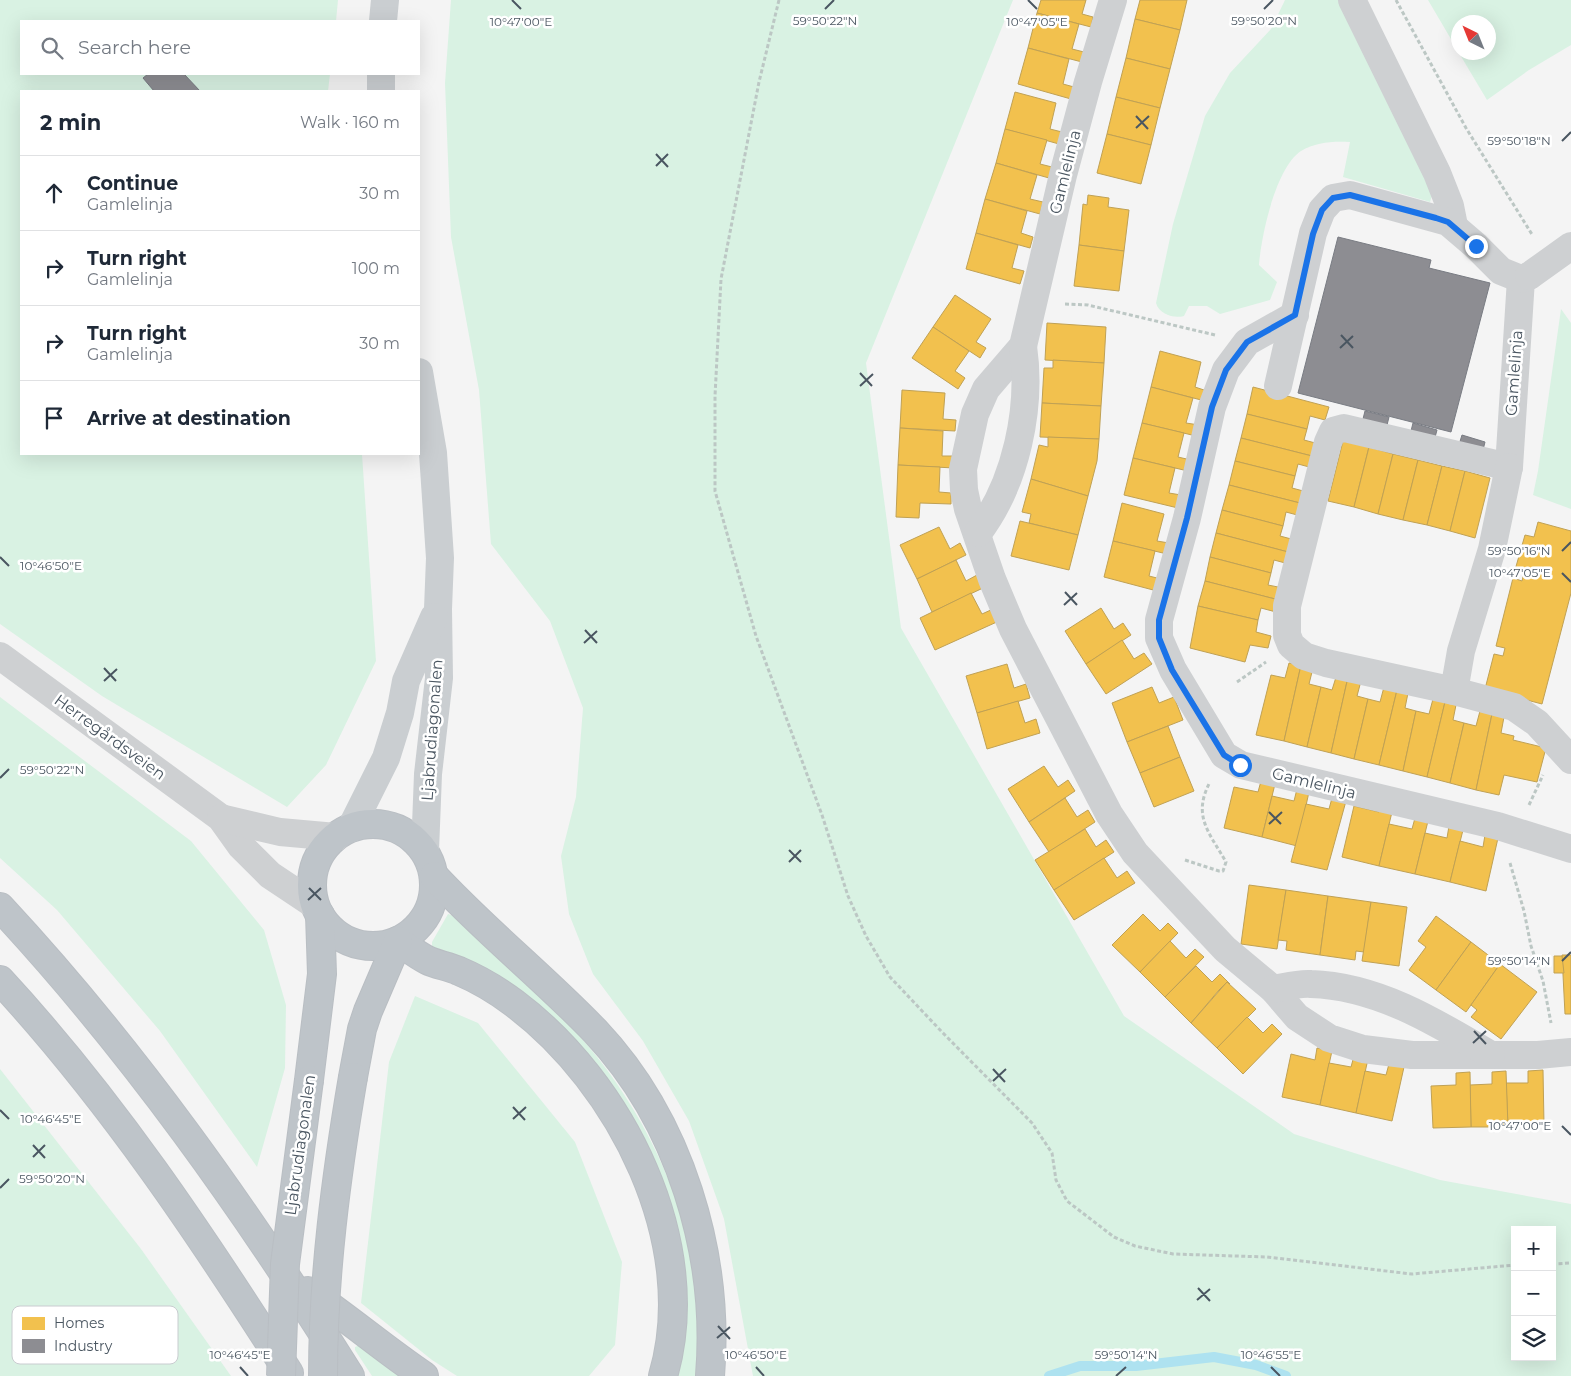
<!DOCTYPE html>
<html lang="en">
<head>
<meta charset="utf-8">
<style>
	body { margin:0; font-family:Montserrat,sans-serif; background:#f2f2f3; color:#1f2937 }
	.controls { position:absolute; right:15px; bottom:15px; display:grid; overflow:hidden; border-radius:0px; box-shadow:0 5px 20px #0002 }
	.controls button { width:45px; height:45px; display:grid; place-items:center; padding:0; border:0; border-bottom:1px solid #e0e1e3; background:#fff; color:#1f2937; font:25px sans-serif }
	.compass { position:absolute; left:1451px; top:15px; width:45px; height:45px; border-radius:50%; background:#fff; box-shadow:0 5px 20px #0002; rotate:317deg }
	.stop { position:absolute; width:15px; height:15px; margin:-11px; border:4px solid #1a73e8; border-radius:50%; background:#fff }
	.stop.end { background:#1a73e8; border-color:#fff; box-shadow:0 1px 5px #0008 }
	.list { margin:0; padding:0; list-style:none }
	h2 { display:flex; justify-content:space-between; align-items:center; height:65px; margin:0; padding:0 20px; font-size:21px }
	h2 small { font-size:16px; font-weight:400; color:#747a83 }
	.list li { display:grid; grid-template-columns:32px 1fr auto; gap:15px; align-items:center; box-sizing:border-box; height:75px; padding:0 20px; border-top:1px solid #e0e1e3 }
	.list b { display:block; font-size:19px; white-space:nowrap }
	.list p { margin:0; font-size:16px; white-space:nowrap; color:#747a83 }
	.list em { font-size:16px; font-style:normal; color:#747a83 }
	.icon { flex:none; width:28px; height:28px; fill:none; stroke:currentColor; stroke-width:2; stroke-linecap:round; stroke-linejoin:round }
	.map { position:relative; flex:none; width:1571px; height:1376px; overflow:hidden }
	.search { position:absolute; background:#fff; box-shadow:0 5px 20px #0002; left:20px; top:20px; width:400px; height:55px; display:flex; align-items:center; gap:12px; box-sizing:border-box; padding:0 18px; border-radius:0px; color:#747a83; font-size:19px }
	.panel { position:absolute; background:#fff; box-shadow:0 5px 20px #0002; left:20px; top:90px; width:400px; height:365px; border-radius:0px }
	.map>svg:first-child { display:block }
</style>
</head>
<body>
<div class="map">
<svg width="1571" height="1376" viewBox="0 0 1571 1376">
	<rect width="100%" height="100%" fill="#f4f4f4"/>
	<g fill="#d9f2e3" fill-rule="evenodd">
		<polygon points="0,0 338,0 336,21 21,21 21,74 330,74 328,91 21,91 21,454 362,454 376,661 326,765 287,807 102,696 0,624"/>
		<path d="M 451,0 L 1013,0 L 866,363 L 901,628 L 1124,1016 L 1294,1134 L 1440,1180 L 1571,1204 L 1571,1376 L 753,1376 L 724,1219 L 689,1121 L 643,1041 L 593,974 L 569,914 L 561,856 L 576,797 L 583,708 L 550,621 L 491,544 L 479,390 L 451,237 L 445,83 ZM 1515,1230 L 1552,1230 L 1552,1357 L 1515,1357 Z"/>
		<path d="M 1285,0 L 1341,0 L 1435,186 L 1430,202 L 1343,177 L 1350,142 C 1333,141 1316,142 1301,151 C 1276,167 1261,236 1259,265 L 1277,282 L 1270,300 L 1220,314 L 1207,306 L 1189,306 L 1184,316 C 1174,319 1159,314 1156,303 L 1173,224 L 1205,116 L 1230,73 L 1271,29 Z"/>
		<polygon points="1428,0 1571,0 1571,45 1529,70 1487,100 1459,53 1488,52 1488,22 1458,22 1458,51"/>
		<polygon points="1561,309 1571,323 1571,509 1533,495 1538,471"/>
		<polygon points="0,697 191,841 264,930 286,1005 285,1068 257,1167 160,1031 57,910 0,858"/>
		<path d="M 448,914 L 454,916 C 494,955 540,991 577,1033 C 634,1097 675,1174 692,1259 C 700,1297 699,1337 699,1376 L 678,1376 L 684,1344 L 687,1317 L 685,1277 L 679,1238 L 667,1194 L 652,1159 L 626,1110 L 432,946 L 432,942 Z"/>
		<polygon points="415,996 478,1023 575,1142 622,1262 615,1345 589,1376 457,1376 432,1360 361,1303 389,1062"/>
		<polygon points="0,1069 141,1249 231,1376 0,1376"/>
		<polygon points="360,1345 402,1376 372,1376 355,1350 355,1347"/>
	</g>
	<g fill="#f2c14e" stroke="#c0a154">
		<polygon points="1041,0 1086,0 1082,14 1093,17 1091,27 1037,13"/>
		<polygon points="1140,0 1187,0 1180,30 1135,19"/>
		<polygon points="1037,13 1079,24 1072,49 1084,52 1082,62 1028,48"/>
		<polygon points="1135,19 1180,30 1170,69 1126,58"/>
		<polygon points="1028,48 1069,59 1063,84 1074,87 1071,99 1018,84"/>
		<polygon points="1126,58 1170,69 1160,108 1116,97"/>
		<polygon points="1015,92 1056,103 1050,129 1062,132 1059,144 1005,129"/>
		<polygon points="1116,97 1160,108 1151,145 1107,134"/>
		<polygon points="1005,129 1047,140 1040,164 1052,167 1049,178 996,163"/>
		<polygon points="1107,134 1151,145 1141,184 1097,173"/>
		<polygon points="996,163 1037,175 1030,199 1043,202 1040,214 985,199"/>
		<polygon points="1088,195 1109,198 1108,207 1129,210 1124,251 1079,245 1083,204 1087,205"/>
		<polygon points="985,199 1027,211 1021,233 1033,237 1030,248 976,233"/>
		<polygon points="976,233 1018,245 1012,268 1024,271 1020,284 966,269"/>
		<polygon points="1079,245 1124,251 1119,291 1074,286"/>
		<polygon points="955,295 991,319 976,342 986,348 980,358 933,327"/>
		<polygon points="1047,323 1106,327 1104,363 1045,360"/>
		<polygon points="933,327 969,351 955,371 965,378 958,389 912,358"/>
		<polygon points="1160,351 1201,362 1195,387 1207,391 1205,401 1151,387"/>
		<polygon points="1053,360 1104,363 1101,406 1042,403 1044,368 1053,368"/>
		<polygon points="1151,387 1193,398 1186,423 1199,425 1196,436 1142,423"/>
		<polygon points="1253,387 1329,407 1325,420 1310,416 1307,429 1247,414"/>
		<polygon points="902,390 945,393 943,419 956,420 955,431 900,428"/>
		<polygon points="1042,403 1101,406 1099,439 1040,437"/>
		<polygon points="1247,414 1307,429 1304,440 1319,444 1316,457 1241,438"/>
		<polygon points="1142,423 1184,433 1178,457 1195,461 1192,472 1133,458"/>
		<polygon points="900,428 943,431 942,456 954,456 954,468 898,465"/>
		<polygon points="1048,437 1099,439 1097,461 1088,496 1031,479 1039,445 1048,447"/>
		<polygon points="1241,438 1316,457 1313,468 1298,464 1295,476 1235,461"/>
		<polygon points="1343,441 1369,447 1354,507 1328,501"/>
		<polygon points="1369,447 1393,454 1378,514 1354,507"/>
		<polygon points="1393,454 1418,460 1403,520 1378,514"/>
		<polygon points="1133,458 1175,468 1169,493 1181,495 1178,508 1124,495"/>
		<polygon points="1418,460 1442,466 1427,525 1403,520"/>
		<polygon points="1235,461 1295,476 1292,488 1307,492 1304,504 1229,485"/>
		<polygon points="898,465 940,467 939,492 951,493 951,504 920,503 919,518 896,517"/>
		<polygon points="1442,466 1465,471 1450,531 1427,525"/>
		<polygon points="1465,471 1490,478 1475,538 1450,531"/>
		<polygon points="1031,479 1088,496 1078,535 1029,523 1031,514 1022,512"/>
		<polygon points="1229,485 1304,504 1301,516 1286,512 1283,526 1222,510"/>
		<polygon points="1122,503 1164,514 1157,541 1169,543 1167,554 1113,541"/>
		<polygon points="1222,510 1283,526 1280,536 1295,540 1292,553 1216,533"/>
		<polygon points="1020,521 1078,535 1069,570 1011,556"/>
		<polygon points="1538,522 1571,531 1571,593 1542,704 1485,689 1494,654 1503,656 1505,648 1496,646 1513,578 1522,581 1524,573 1515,570 1525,535 1534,537"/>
		<polygon points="939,527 950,549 960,543 966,555 917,579 900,545"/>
		<polygon points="1216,533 1292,553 1289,564 1274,560 1271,573 1210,557"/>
		<polygon points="1113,541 1155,551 1149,576 1161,579 1157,591 1104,577"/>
		<polygon points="1210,557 1271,573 1268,585 1283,588 1279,600 1205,581"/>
		<polygon points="956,560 966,581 977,575 983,588 932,612 917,579"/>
		<polygon points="1205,581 1279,600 1276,612 1261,608 1258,620 1198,606"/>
		<polygon points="971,593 982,614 993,609 999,621 935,650 920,618"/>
		<polygon points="1198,606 1258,620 1256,632 1271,636 1268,648 1250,645 1245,662 1190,648"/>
		<polygon points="1101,608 1114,629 1123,623 1131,635 1086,664 1065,631"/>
		<polygon points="1122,640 1134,659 1144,653 1152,664 1106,694 1086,664"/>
		<polygon points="1289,663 1301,665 1284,741 1256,735 1271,675 1285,678"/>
		<polygon points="1007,664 1014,688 1026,684 1030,698 977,713 966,676"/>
		<polygon points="1301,665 1313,668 1309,684 1321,687 1307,747 1284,741"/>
		<polygon points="1337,674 1348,677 1331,753 1307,747 1321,687 1332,690"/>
		<polygon points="1348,677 1361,681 1357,696 1368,699 1354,759 1331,753"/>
		<polygon points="1152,687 1159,703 1174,697 1183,720 1127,742 1112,703"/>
		<polygon points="1384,687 1397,690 1379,765 1354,759 1368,699 1380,702"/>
		<polygon points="1397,690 1408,693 1405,708 1416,711 1403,771 1379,765"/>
		<polygon points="1433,699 1445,702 1427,777 1403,771 1416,711 1429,714"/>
		<polygon points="1018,701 1025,723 1036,719 1040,733 987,749 977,713"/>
		<polygon points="1445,702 1456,705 1453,720 1464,723 1450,783 1427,777"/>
		<polygon points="1480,711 1492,714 1476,790 1450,783 1464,723 1476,726"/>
		<polygon points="1492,714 1504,717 1501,733 1514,736 1513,740 1546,748 1537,782 1504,775 1499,795 1476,790"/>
		<polygon points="1168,726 1180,757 1140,773 1127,742"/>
		<polygon points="1180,757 1194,791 1154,807 1140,773"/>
		<polygon points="1044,766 1058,787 1068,780 1075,791 1029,822 1008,789"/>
		<polygon points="1261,781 1275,784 1262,837 1224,828 1234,787 1258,792"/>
		<polygon points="1297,789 1309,792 1297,846 1262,837 1272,796 1294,801"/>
		<polygon points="1065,798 1077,817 1088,810 1095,822 1049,852 1029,822"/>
		<polygon points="1332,798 1346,801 1327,870 1291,862 1306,804 1329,809"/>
		<polygon points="1354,806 1379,812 1379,809 1392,812 1379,866 1342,857"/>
		<polygon points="1415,818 1428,821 1415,874 1379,866 1389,824 1412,829"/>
		<polygon points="1449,826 1463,830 1450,882 1415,874 1425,833 1447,838"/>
		<polygon points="1085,829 1096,847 1106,840 1114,852 1054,890 1035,860"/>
		<polygon points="1485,835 1498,838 1486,891 1450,882 1460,841 1483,847"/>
		<polygon points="1104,858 1117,878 1127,871 1135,883 1074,920 1054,890"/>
		<polygon points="1249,885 1286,890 1277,949 1241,944"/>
		<polygon points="1286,890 1328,896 1320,955 1286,950 1287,941 1278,940"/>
		<polygon points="1328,896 1371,902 1364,952 1356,951 1355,960 1320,955"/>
		<polygon points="1371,902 1407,907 1399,966 1362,961"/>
		<polygon points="1143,914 1160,931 1168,923 1178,933 1140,972 1112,945"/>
		<polygon points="1436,916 1471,942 1436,990 1409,970 1426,947 1418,941"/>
		<polygon points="1170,941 1186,958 1195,949 1204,957 1165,997 1140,972"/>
		<polygon points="1471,942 1500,964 1466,1012 1436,990"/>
		<polygon points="1562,955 1571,955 1571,1014 1565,1014"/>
		<polygon points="1554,956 1562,956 1564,973 1554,973"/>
		<polygon points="1500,964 1537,992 1501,1039 1471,1017 1477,1010 1471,1005"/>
		<polygon points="1196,966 1212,982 1220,974 1230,984 1227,982 1219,990 1191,1023 1165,997"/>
		<polygon points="1227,982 1256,1009 1217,1048 1191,1023"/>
		<polygon points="1247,1017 1263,1033 1272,1024 1282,1034 1243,1074 1217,1048"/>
		<polygon points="1317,1048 1332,1051 1320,1105 1282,1097 1291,1054 1315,1060"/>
		<polygon points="1354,1056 1368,1059 1356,1113 1320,1105 1329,1063 1351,1067"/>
		<polygon points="1389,1064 1404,1067 1392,1121 1356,1113 1365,1071 1386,1075"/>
		<polygon points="1543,1070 1544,1125 1508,1127 1506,1083 1528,1083 1528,1071"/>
		<polygon points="1506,1071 1508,1127 1471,1127 1470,1085 1492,1084 1492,1072"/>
		<polygon points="1470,1072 1471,1127 1433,1128 1431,1086 1456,1085 1456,1073"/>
	</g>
	<g fill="#8d8d92" stroke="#797c83">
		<polygon points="148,74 184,74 200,91 154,91 143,78"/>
		<polygon points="1338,237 1431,260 1429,268 1490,283 1451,432 1298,393"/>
		<polygon points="1365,411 1389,417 1386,429 1362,423"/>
		<polygon points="1413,423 1437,430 1434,441 1410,435"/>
		<polygon points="1462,435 1485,442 1482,454 1458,448"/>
	</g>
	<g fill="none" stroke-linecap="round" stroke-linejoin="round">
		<polyline stroke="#aee2f0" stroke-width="10" points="1049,1376 1080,1366 1136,1366 1214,1357 1256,1365 1286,1376"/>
		<defs>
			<g id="highway">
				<circle cx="373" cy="885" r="61"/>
				<path d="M 434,876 C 485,931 543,977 595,1031 C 680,1121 720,1254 710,1376"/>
				<path d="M 0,907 C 133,1050 246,1210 350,1376"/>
				<path d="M 398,941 C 407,947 417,955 427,960 C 437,965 448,966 459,971 C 478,979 498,991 514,1003 C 621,1083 702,1243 663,1376"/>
				<path d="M 0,980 C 111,1100 201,1235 289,1373"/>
				<polyline points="353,1077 362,1029 368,1011 398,941"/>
				<polyline points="309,1080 322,974 320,915"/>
				<path d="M 308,1291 C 348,1318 384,1349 424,1376"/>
			</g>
		</defs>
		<use href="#highway" stroke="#b9bec3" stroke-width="30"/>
		<g stroke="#bcc7c4" stroke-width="3" stroke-dasharray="4 2.5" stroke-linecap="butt">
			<polyline points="779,0 759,82 721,279 715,396 715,491 756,636 822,815 848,896 866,936 890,977 942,1032 1032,1123 1052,1153 1056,1180 1067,1201 1114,1237 1135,1246 1173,1254 1267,1257 1412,1274 1515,1265"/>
			<polyline points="1396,0 1466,128 1533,236"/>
			<polyline points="1065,304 1088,305 1215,335"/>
			<polyline points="1237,682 1266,662"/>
			<polyline points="1529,805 1543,775"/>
			<path d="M 1185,860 L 1219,871 L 1223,871 L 1226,862 C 1209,832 1192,816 1210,782"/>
			<polyline points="1510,863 1524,911 1531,946 1543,981 1551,1023"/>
			<polyline points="1552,1264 1571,1263"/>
		</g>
		<g stroke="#ced0d2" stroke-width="28">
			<polyline points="1113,0 1088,82 1063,175 1023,346 986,389 975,414 963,469 964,490 968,509 992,579 1013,629 1109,814 1135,853 1225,949 1273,989 1297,1017 1329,1038 1363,1049 1412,1055 1538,1055 1571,1052"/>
			<polyline points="1352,0 1437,173 1450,206 1454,226"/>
			<polyline points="1521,279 1509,467 1344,428 1333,431 1328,442 1287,606 1287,635 1291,645 1304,656 1326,663 1454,691 1514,707 1537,723 1571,760"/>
			<polyline points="1295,315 1247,342 1226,370 1212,407 1187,518 1159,620 1159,638 1173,670 1224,755 1241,765 1498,826 1571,849"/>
			<polyline points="1278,386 1313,233 1322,210 1333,198 1350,195 1448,222 1476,246 1501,271 1521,279 1529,276"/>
			<path d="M 978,533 C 1016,483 1032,408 1023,346"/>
			<polyline points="0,656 221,818 241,846 270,875 315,905"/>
			<polyline points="1454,691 1461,651 1492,549 1509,467"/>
			<polyline points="221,818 280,832 336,837"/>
			<path d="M 1273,989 C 1285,987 1298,983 1311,984 C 1377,986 1436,1022 1491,1055"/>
		</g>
		<g stroke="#caced1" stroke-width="28">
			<polyline points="383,21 385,0"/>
			<polyline points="381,91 381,74"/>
			<polyline points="419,372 433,453 440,558 438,609 439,678 428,774 425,851"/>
			<polyline points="351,828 386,758 400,713 406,681 434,617"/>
		</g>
		<use href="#highway" stroke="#bec4c9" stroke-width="28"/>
		<defs>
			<g id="highway-bridge">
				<polyline points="281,1376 285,1264 309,1080"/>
				<path d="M 323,1376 C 323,1275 336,1177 353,1077"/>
			</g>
		</defs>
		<use href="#highway-bridge" stroke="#b9bec3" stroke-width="30" stroke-linecap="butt"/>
		<polyline stroke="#ced0d2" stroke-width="28" points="1529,276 1571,246"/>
		<use href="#highway-bridge" stroke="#bec4c9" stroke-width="28"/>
	</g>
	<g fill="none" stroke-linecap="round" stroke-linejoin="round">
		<polyline stroke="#1a73e8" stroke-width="6" points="1240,765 1224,755 1172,670 1159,638 1159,620 1187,518 1212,407 1226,370 1247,342 1295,315 1313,234 1322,210 1333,198 1350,195 1436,218 1448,222 1476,246"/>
	</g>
	<path fill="none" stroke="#4a5661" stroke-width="2" d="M 512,0 L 521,9M 1028,0 L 1037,9M 825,9 L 834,0M 1264,9 L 1273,0M 1136,116 L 1148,129M 1136,128 L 1149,116M 1562,141 L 1571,132M 656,154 L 668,167M 656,166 L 668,154M 1341,335 L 1353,348M 1340,348 L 1353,336M 860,373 L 872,386M 860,386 L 873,374M 1562,551 L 1571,542M 0,557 L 9,566M 1562,573 L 1571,582M 1065,592 L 1077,605M 1064,605 L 1077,593M 585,630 L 597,643M 584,643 L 597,631M 104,668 L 116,681M 104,681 L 117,669M 0,778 L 9,769M 1269,812 L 1281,824M 1269,824 L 1282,812M 789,850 L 801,862M 789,862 L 801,850M 309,888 L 321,900M 308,900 L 321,888M 1562,961 L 1571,952M 1474,1031 L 1486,1044M 1473,1043 L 1486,1031M 993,1069 L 1005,1082M 993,1081 L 1006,1069M 513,1107 L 525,1120M 0,1110 L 9,1119M 513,1119 L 526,1107M 1562,1126 L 1571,1135M 33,1145 L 45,1158M 33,1157 L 45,1145M 0,1188 L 9,1179M 1198,1288 L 1210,1301M 1197,1300 L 1210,1289M 718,1326 L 730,1339M 717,1338 L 730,1327M 240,1367 L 248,1376M 756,1367 L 764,1376M 1271,1367 L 1280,1376M 1116,1376 L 1126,1367"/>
	<g text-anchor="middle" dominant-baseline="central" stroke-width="5" stroke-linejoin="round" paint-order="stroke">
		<g font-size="16" fill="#4a5661" stroke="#fff">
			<text transform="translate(1065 172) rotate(-76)">Gamlelinja</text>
			<text transform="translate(1514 373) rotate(-86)">Gamlelinja</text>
			<text transform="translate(432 730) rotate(-86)">Ljabrudiagonalen</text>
			<text transform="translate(110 737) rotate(36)">Herregårdsveien</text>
			<text transform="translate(1314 783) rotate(14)">Gamlelinja</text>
			<text transform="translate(300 1145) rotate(-82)">Ljabrudiagonalen</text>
		</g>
	</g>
	<rect x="12" y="1306" width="166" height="58" rx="8" fill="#fff" stroke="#c9ccd0" stroke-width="1"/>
	<rect x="22" y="1317" width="23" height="13" fill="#f2c14e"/>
	<rect x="22" y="1339" width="23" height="14" fill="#8d8d92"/>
	<g font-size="14" fill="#4a5661">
		<text x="54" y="1328">Homes</text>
		<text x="54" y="1351">Industry</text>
	</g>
	<g font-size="12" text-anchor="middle" fill="#4a5661" stroke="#fff" stroke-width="5" stroke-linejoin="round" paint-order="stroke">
		<text x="825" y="25">59°50'22"N</text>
		<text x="1264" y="25">59°50'20"N</text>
		<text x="1037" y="26">10°47'05"E</text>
		<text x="521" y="26">10°47'00"E</text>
		<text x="1519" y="145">59°50'18"N</text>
		<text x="1519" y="555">59°50'16"N</text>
		<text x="51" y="570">10°46'50"E</text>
		<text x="1520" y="577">10°47'05"E</text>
		<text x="52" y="774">59°50'22"N</text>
		<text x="1519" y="965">59°50'14"N</text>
		<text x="51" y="1123">10°46'45"E</text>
		<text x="1520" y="1130">10°47'00"E</text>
		<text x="52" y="1183">59°50'20"N</text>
		<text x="240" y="1359">10°46'45"E</text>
		<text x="756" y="1359">10°46'50"E</text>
		<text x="1271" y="1359">10°46'55"E</text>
		<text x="1126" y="1359">59°50'14"N</text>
	</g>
</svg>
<div class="controls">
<button>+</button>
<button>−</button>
<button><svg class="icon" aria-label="layers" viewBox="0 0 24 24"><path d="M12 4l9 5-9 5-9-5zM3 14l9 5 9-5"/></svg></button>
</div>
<svg class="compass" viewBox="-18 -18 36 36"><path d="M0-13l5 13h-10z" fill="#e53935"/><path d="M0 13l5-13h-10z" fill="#747a83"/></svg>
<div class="stop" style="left:1240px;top:765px"></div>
<div class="stop end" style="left:1476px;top:246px"></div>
<div class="search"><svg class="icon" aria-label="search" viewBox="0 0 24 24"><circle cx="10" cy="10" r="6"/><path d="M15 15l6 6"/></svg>Search here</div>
<section class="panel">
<h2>2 min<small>Walk · 160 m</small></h2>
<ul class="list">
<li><svg class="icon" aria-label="ahead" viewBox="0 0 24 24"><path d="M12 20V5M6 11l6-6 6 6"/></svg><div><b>Continue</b><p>Gamlelinja</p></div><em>30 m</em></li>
<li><svg class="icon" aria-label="right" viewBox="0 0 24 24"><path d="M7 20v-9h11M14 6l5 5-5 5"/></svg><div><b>Turn right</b><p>Gamlelinja</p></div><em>100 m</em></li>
<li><svg class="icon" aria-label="right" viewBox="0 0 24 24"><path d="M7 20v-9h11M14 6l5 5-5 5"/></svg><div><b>Turn right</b><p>Gamlelinja</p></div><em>30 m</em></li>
<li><svg class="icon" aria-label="arrive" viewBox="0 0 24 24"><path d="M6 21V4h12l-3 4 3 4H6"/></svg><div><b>Arrive at destination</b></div></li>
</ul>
</section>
</div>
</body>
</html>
